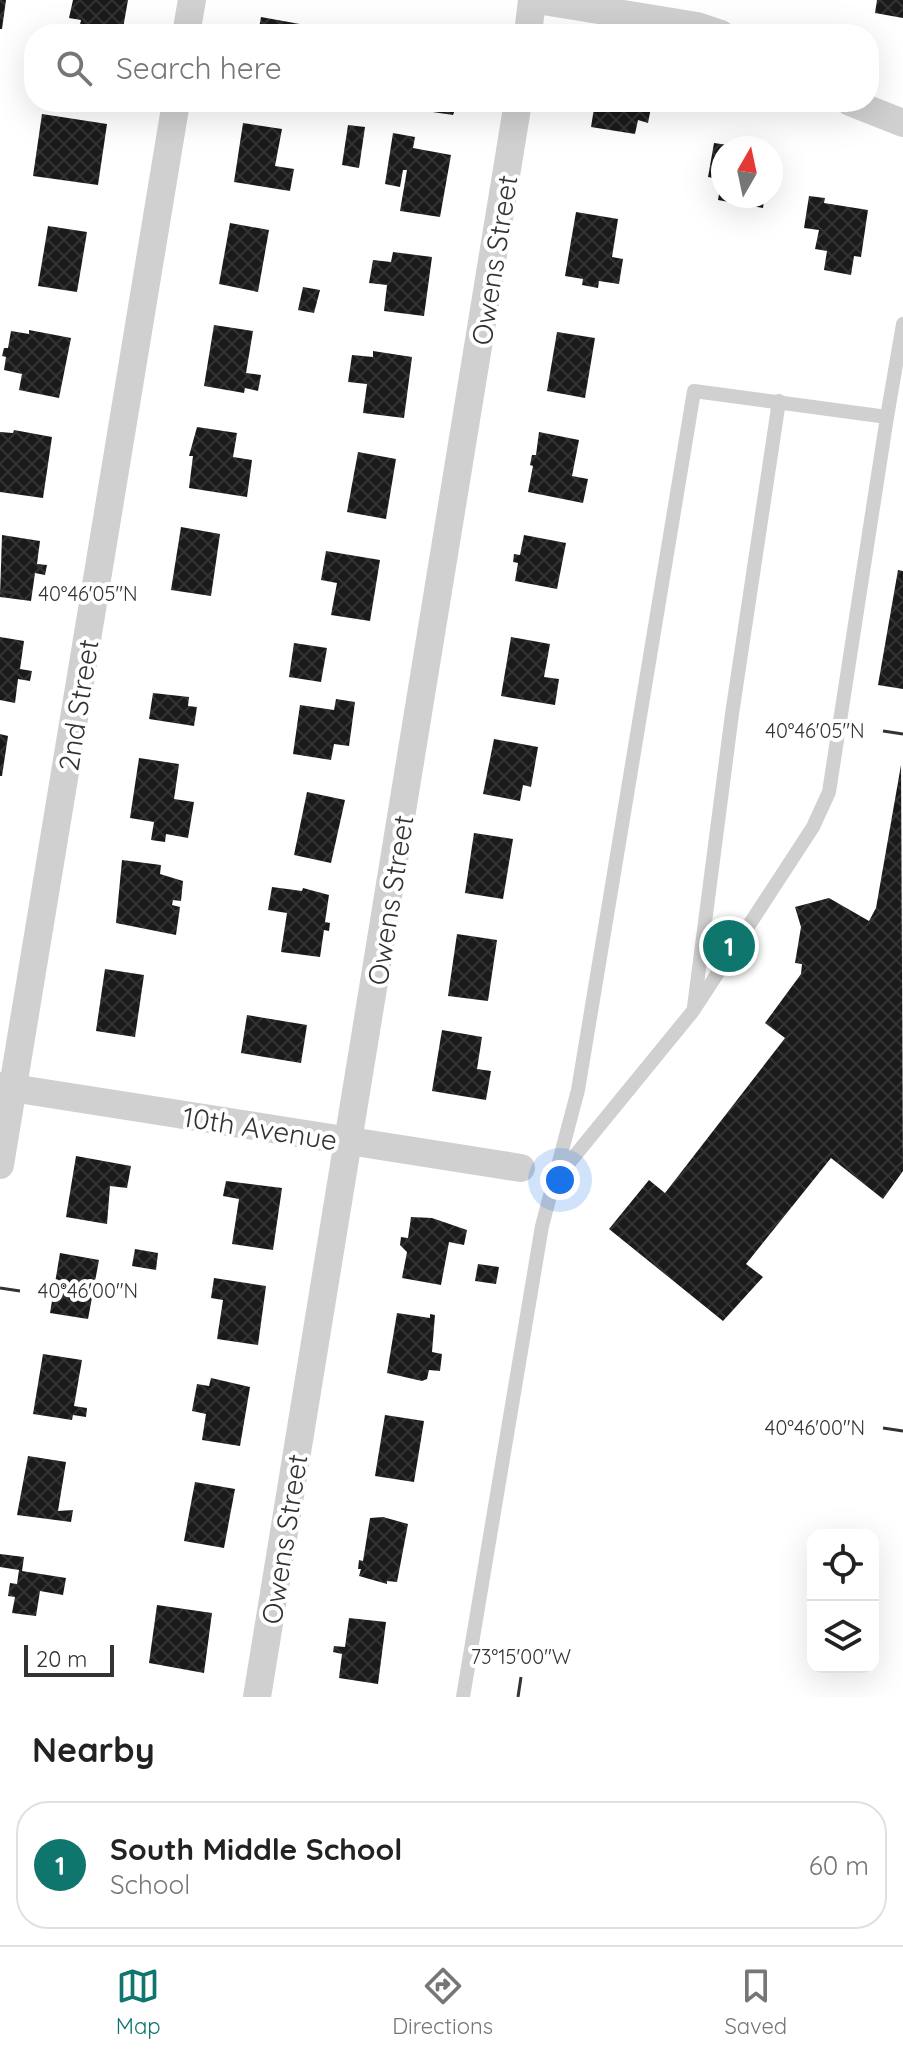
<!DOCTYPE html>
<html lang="en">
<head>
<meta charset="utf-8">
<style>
	body { margin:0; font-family:Quicksand,sans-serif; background:#f6f6f6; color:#222 }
	.controls { position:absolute; right:24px; bottom:24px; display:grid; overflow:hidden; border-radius:16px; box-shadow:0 8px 32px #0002 }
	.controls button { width:72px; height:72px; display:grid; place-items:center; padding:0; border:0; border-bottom:2px solid #e0e0e0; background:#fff; color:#222; font:40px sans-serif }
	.compass { position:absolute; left:711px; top:136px; width:72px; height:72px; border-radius:50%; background:#fff; box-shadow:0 8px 32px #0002; rotate:9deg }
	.scale { position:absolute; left:24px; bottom:20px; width:90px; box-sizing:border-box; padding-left:8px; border:4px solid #333; border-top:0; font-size:22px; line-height:28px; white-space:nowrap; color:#333; -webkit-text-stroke:6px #fff; paint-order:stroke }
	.you { position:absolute; left:560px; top:1180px; width:28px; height:28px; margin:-20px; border:6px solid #fff; border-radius:50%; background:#1a73e8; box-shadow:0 0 0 12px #1a73e833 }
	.badge { display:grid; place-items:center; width:52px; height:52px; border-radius:50%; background:#0f766e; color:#fff; font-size:26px; font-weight:700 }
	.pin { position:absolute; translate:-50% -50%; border:4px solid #fff; box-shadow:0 2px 8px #0006 }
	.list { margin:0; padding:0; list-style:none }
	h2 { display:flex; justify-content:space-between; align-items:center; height:104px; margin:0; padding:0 32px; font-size:34px }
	h2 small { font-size:26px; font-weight:400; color:#767676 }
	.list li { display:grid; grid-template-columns:52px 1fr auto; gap:24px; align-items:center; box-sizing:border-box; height:128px; margin:0 16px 16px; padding:0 16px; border:2px solid #e0e0e0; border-radius:32px }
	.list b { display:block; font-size:30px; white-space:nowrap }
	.list p { margin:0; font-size:26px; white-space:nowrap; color:#767676 }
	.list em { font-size:26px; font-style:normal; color:#767676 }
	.icon { flex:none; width:44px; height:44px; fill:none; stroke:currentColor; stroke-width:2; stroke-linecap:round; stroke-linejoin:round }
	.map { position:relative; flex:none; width:903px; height:1697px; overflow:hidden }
	.search { position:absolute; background:#fff; box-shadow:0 8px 32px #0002; left:24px; right:24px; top:24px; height:88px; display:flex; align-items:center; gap:20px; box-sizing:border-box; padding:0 28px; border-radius:32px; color:#767676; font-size:30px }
	.sheet { height:248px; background:#fff }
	nav { display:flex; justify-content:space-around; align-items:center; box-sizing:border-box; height:112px; border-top:2px solid #e0e0e0; background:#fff; font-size:22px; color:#767676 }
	nav a { display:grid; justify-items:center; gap:4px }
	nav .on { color:#0f766e }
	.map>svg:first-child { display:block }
</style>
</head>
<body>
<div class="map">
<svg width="903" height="1697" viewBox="0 0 903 1697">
	<defs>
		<pattern id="building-cross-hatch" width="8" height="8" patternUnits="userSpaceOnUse" patternTransform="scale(2)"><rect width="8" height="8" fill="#1a1a1a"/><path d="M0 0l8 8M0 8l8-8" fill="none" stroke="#333"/></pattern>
	</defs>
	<rect width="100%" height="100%" fill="#fff"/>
	<g fill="url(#building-cross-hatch)">
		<polygon points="0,0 6,0 2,29 0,29"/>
		<polygon points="73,0 128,0 122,34 78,34 81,20 69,18"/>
		<polygon points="877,0 903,0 903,18 875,13"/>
		<polygon points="261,17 322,28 321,34 258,34"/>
		<polygon points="417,102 458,102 453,115 419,110"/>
		<polygon points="595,102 652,102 648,123 638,120 635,134 591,127"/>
		<polygon points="42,114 107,124 98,185 33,176"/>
		<polygon points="243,123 282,129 275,166 294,169 290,191 234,182"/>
		<polygon points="348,125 365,127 359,168 342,165"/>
		<polygon points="393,133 415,137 413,148 451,155 440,217 400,211 407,170 403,170 400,187 385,184"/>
		<polygon points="714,143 735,146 723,148 723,180 708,177"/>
		<polygon points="721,182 723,196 769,196 768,201 764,200 763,208 718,200"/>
		<polygon points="809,196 825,198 824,203 868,210 861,257 854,256 851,275 824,270 827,251 815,249 819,230 804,228"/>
		<polygon points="576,212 618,219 612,257 623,259 619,284 599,281 598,288 582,285 583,279 565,276"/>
		<polygon points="230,223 269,230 258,292 219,284"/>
		<polygon points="48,226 87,232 77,292 38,286"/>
		<polygon points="393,252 432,257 424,316 384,311 387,285 369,283 373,260 391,262"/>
		<polygon points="303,287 320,290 314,313 298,310"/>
		<polygon points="214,325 253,331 246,373 261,375 258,391 245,388 244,393 204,386"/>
		<polygon points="29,330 71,338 59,398 19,390 22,374 4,370 6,357 2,356 4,348 8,348 11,331 29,334"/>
		<polygon points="557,332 595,338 585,398 547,391"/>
		<polygon points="373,351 412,357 404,418 363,413 367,384 348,382 352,355 373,357"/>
		<polygon points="197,427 237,433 233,457 252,460 247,497 189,488 193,456 189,456"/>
		<polygon points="14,430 52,437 43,498 0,492 0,432 13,433"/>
		<polygon points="539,432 579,440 572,476 588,479 583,503 528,492 533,466 530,465 532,455 536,455"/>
		<polygon points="358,452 396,459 386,519 347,512"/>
		<polygon points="181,527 220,534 211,596 171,590"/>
		<polygon points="2,535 40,541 37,564 47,565 45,575 35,573 31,601 0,597"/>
		<polygon points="524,535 566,543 557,589 515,581 518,563 513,562 514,554 520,555"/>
		<polygon points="326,551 380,560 370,621 331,615 337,583 321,580"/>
		<polygon points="898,570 903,571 903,689 878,685"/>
		<polygon points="0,637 24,641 20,669 32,671 30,681 18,679 15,703 0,700"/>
		<polygon points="511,637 550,644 544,677 559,679 555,705 501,696"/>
		<polygon points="294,643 327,648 321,682 289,677"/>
		<polygon points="153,693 189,697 188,706 197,707 194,726 149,719"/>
		<polygon points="336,699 355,702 349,746 334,744 331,760 293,754 300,705 334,710"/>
		<polygon points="0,734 8,736 2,776 0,776"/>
		<polygon points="494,739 538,747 531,787 523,785 520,801 483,794"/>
		<polygon points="139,758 179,764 174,799 194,802 188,838 166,834 165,842 151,840 154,822 130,818"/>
		<polygon points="901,765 903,1171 883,1199 831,1158 746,1264 763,1277 723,1321 609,1229 649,1180 665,1193 785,1038 765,1023 801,974 802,964 795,963 801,927 795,907 829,898 869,921 876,908"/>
		<polygon points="307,792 345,800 331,863 294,855"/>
		<polygon points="474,833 513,839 503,899 465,893"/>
		<polygon points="122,860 161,865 160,874 183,881 181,901 173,900 172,905 180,907 176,935 116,923"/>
		<polygon points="272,887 302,891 303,888 329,895 325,922 330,923 329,931 324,930 320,957 281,952 287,913 268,910"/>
		<polygon points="457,934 497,940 488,1001 448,996"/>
		<polygon points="105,969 144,975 135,1037 96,1031"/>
		<polygon points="247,1015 307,1025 301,1063 241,1053"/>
		<polygon points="442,1030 482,1037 477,1069 491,1071 486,1100 432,1091"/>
		<polygon points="76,1156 131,1166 127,1188 110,1186 107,1224 66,1217"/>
		<polygon points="226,1181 282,1188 273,1250 232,1244 239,1199 223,1196"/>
		<polygon points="411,1217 432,1218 467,1230 464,1245 449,1242 441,1285 402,1278 407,1252 400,1245 401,1237 408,1238"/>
		<polygon points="135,1249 158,1253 156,1270 132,1266"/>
		<polygon points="60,1253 99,1260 88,1319 50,1313"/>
		<polygon points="478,1264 499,1267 496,1284 475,1281"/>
		<polygon points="214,1278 266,1286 258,1345 217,1339 223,1300 211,1298"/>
		<polygon points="397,1313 430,1318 430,1314 435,1315 432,1352 442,1354 440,1371 429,1370 427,1379 422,1381 387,1373"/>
		<polygon points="43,1354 82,1360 74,1406 87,1408 86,1417 73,1415 72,1420 33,1414"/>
		<polygon points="211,1378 250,1387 240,1446 202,1440 206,1414 192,1411 197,1384 209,1386"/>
		<polygon points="385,1415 424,1421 414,1482 375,1476"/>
		<polygon points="28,1456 66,1462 58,1511 73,1510 71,1522 17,1515"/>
		<polygon points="195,1482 235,1489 224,1548 184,1541"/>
		<polygon points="383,1517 408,1524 397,1582 387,1581 387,1584 359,1576 361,1569 358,1569 359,1560 363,1561 370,1518"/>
		<polygon points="0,1554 24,1557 22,1571 66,1578 63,1595 40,1591 36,1616 12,1613 15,1597 8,1596 10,1583 17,1584 19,1570 0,1567"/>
		<polygon points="157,1605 212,1613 204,1673 149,1663"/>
		<polygon points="349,1618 386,1622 378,1684 339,1678 342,1654 333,1652 334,1646 345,1647"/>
	</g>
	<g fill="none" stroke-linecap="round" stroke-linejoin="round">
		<g stroke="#d0d0d0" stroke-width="14">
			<polyline points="887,417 903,324"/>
			<polyline points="694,1007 732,714 779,401"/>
			<polyline points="463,1697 542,1226 578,1090 694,391 887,417 829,792 813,827 693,1011 555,1180"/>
		</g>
		<g stroke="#d0d0d0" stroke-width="28">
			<polyline points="537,0 697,26 721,34"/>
			<polyline points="186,34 192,0"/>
			<polyline points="528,34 532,0"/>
			<polyline points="850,102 903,123"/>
			<polyline points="0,1086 521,1168"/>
			<polyline points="0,1165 176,102"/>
			<polyline points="257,1697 518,102"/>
		</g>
	</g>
	<path fill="none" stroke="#333" stroke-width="3" d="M 0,591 L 20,594M 883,731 L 903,734M 0,1288 L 20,1291M 883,1428 L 903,1431M 518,1697 L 521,1677"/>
	<g text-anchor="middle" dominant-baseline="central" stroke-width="8" stroke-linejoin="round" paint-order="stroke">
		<g font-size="28" fill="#333" stroke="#fff">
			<text transform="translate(494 260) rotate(-81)">Owens Street</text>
			<text transform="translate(78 705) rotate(-81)">2nd Street</text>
			<text transform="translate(390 900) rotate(-81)">Owens Street</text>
			<text transform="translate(260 1128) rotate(9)">10th Avenue</text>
			<text transform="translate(284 1539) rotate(-81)">Owens Street</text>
		</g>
	</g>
	<g font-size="20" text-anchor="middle" fill="#333" stroke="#fff" stroke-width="8" stroke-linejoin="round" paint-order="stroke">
		<text x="88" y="601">40°46'05"N</text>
		<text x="815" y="738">40°46'05"N</text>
		<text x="88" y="1298">40°46'00"N</text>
		<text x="815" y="1435">40°46'00"N</text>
		<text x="521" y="1664">73°15'00"W</text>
	</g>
</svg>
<div class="controls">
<button><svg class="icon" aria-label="locate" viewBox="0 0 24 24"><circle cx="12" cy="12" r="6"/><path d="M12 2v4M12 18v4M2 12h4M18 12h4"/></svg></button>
<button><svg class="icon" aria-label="layers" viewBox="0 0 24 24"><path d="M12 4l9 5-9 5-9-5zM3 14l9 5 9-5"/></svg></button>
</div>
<svg class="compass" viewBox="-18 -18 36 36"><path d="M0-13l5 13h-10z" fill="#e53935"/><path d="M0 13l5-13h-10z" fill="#767676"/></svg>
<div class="scale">20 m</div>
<div class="you"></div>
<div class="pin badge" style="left:729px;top:946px">1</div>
<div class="search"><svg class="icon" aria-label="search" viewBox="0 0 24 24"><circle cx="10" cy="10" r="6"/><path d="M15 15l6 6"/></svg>Search here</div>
</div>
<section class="sheet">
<h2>Nearby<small></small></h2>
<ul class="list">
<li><span class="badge">1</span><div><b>South Middle School</b><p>School</p></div><em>60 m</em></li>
</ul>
</section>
<nav>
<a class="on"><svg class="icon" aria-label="map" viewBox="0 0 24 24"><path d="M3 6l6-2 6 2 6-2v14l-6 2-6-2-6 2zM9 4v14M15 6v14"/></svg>Map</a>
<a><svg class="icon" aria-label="directions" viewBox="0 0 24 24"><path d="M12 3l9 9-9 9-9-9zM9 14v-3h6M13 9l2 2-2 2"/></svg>Directions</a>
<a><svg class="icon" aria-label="saved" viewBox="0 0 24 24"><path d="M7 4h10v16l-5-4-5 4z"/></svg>Saved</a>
</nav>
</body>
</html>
